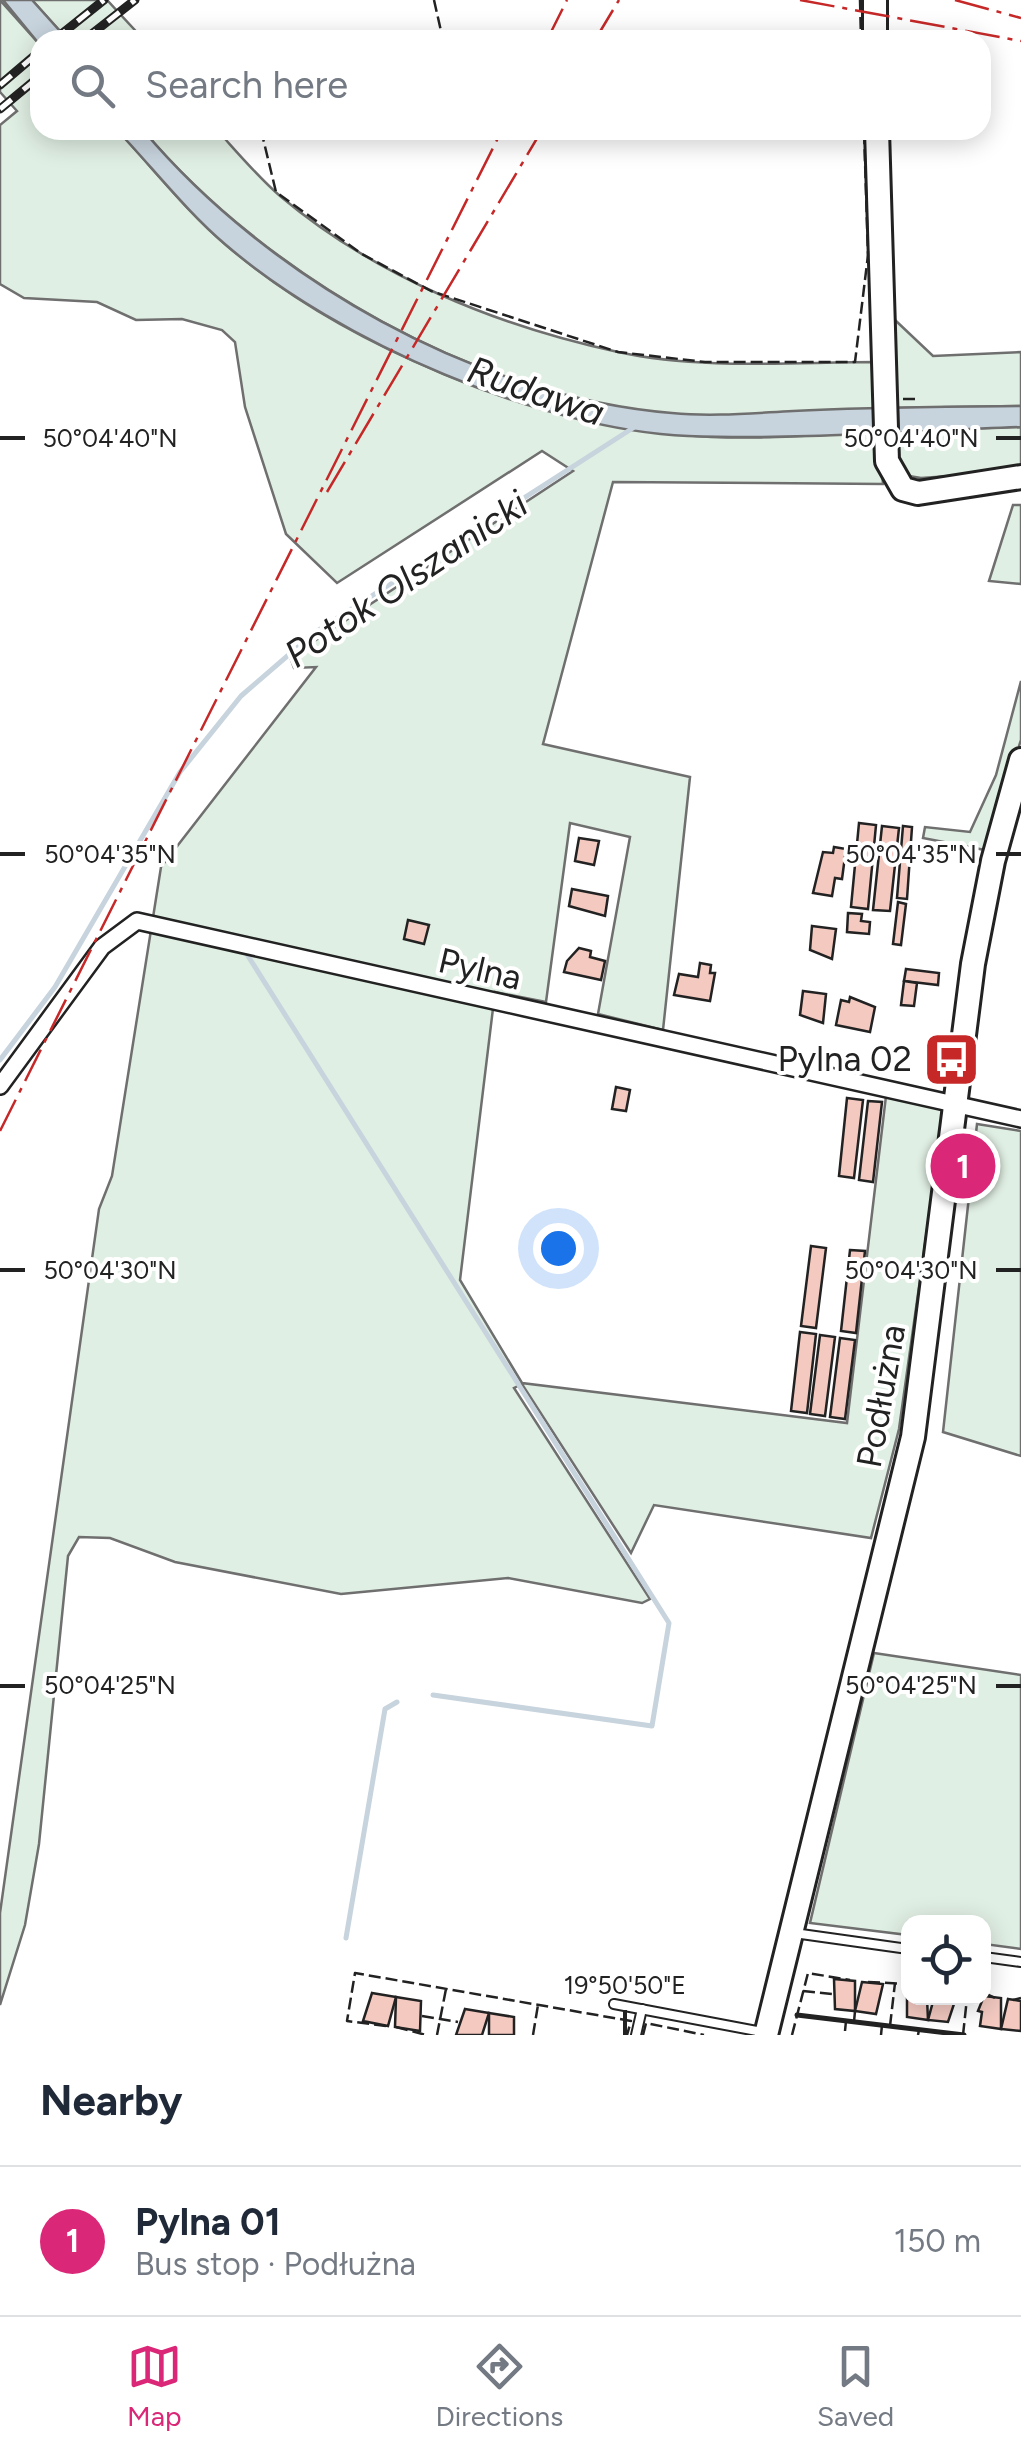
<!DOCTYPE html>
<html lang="en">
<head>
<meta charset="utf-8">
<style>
	body { margin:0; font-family:Figtree,sans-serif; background:#f6f6f7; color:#1f2937 }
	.controls { position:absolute; right:30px; bottom:30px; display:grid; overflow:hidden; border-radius:20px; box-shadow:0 5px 25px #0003 }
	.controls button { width:90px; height:90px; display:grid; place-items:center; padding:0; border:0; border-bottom:2px solid #e0e1e3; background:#fff; color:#1f2937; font:50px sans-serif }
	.you { position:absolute; left:558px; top:1248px; width:35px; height:35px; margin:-25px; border:8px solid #fff; border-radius:50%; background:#1a73e8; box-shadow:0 0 0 15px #1a73e833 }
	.badge { display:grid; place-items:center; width:65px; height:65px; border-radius:50%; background:#db2777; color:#fff; font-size:32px; font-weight:700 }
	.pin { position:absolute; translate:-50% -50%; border:5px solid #fff; box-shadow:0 2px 10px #0006 }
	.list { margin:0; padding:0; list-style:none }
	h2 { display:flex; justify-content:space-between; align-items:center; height:130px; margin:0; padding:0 40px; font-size:42px }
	h2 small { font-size:32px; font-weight:400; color:#747a83 }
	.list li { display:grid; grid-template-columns:65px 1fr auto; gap:30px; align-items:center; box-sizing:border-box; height:150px; padding:0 40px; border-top:2px solid #e0e1e3 }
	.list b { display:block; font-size:38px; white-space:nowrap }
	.list p { margin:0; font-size:32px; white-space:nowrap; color:#747a83 }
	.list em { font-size:32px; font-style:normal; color:#747a83 }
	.icon { flex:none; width:55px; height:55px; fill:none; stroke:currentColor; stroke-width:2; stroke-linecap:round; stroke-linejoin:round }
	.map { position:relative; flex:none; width:1021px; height:2035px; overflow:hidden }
	.search { position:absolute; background:#fff; box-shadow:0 5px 25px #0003; left:30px; right:30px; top:30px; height:110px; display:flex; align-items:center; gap:25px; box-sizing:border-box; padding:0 35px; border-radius:30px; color:#747a83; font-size:38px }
	.sheet { height:280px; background:#fff }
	nav { display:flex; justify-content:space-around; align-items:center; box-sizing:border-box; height:140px; border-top:2px solid #e0e1e3; background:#fff; font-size:28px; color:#747a83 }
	nav a { display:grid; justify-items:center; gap:5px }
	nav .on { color:#db2777 }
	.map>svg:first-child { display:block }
</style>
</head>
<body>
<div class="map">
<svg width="1021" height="2035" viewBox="0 0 1021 2035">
	<rect width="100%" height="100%" fill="#fff"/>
	<g fill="#e0efe3" stroke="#6f6f6f" stroke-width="2.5">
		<path d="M 0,0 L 40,45 L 40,130 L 117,130 C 153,168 187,212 226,245 C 343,345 529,422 682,435 C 746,441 814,435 879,432 L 883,484 L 613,482 L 543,744 L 690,777 L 663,1030 L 598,1014 L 630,837 L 570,823 L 546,1002 L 495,992 L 460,1280 L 522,1383 L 847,1423 L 886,1096 L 944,1109 L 899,1429 L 871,1538 L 654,1505 L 631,1553 L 522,1384 L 514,1388 L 650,1599 L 642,1603 L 508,1578 L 341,1594 L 175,1562 L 110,1538 L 79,1537 L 68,1556 L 39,1844 L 25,1925 L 0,2005 L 0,1913 L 99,1209 L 112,1176 L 161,867 L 316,667 L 294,668 L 290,657 L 573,471 L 542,451 L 337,583 L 286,534 L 245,407 L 235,342 L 222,330 L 182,319 L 136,320 L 97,302 L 24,298 L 0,284 L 0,125 L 17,111 L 0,92 Z"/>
		<polygon points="32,0 107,0 144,40 68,40"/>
		<path d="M 143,130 L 217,130 C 237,152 257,176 280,196 C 375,276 497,326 618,352 C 701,370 792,362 877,362 L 878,409 C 811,411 741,419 673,414 C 479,398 268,278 143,130 Z"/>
		<polygon points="895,320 933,356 1021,352 1021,406 893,408"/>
		<polygon points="1021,427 1021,471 921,478 909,476 895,461 894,431"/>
		<polygon points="1013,505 1021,505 1021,584 989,581"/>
		<polygon points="1021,681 1021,740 985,850 923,838 925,827 970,832 996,775"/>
		<polygon points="977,1124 1021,1131 1021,1456 943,1432"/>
		<polygon points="874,1653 1021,1675 1021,1949 984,1944 984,1922 908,1922 908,1935 810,1923"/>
	</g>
	<g fill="#c7d3dd" stroke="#6f6f6f" stroke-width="2.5">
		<polygon points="3,0 32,0 68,40 40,40 40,45"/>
		<path d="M 117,130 L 143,130 C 268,279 477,397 672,413 C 712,417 753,413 793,411 C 869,407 945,407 1021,406 L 1021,427 C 911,431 799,440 688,436 C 541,430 338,341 226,245 C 187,212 153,168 117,130 Z"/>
	</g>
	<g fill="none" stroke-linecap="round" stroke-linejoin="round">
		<g stroke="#c7d3dd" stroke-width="5">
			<polyline points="248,956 669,1623 652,1726 433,1695"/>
			<polyline points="0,1060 55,987 180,772 241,696 314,633 636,426"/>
			<polyline points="346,1938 385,1709 397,1702"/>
		</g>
	</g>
	<g fill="#f3c9c0" stroke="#222" stroke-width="2.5">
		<polygon points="859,823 876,825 868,909 851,907"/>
		<polygon points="882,826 899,828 890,911 873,910"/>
		<polygon points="903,826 912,827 907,899 897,898"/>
		<polygon points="579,838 599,841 594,865 575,861"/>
		<polygon points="834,847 846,849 842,879 835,878 832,896 813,893 823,852 833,853"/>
		<polygon points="572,889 608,896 605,916 569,906"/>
		<polygon points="898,902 906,904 901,945 893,944"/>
		<polygon points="848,913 862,914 861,921 870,922 869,934 847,932"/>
		<polygon points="408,920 429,925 424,944 404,939"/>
		<polygon points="812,926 836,929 832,959 810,950"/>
		<polygon points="579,948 591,951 590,957 605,961 601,980 564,972 567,961"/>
		<polygon points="700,963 711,965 710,973 715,973 710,1001 674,995 679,974 698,977"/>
		<polygon points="906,969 939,973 938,985 904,981"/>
		<polygon points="904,981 917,983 914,1006 901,1005"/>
		<polygon points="803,991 826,994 823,1023 800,1015"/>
		<polygon points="850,997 875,1007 870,1032 836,1025 841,1000 849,1002"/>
		<polygon points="616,1087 630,1090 626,1111 612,1109"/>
		<polygon points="847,1098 863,1100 854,1178 839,1176"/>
		<polygon points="868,1101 882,1102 873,1182 859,1180"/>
		<polygon points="811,1246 826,1248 816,1328 801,1326"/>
		<polygon points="850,1250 865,1251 856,1333 841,1331"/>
		<polygon points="800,1332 816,1334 807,1413 791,1411"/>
		<polygon points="820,1335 835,1337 825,1416 810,1414"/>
		<polygon points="840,1338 855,1340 845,1419 830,1417"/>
		<polygon points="834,1979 855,1981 855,2011 835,2009"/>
		<polygon points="862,1982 883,1984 876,2014 855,2011"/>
		<polygon points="907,1987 908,1998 927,1998 928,2020 907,2017"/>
		<polygon points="372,1993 396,1997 388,2026 363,2021"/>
		<polygon points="984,1996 1001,1998 1001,2029 980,2026 982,2012 978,2011"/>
		<polygon points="396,1997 421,2001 420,2031 395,2027"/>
		<polygon points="934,1998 956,1998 948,2022 928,2020"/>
		<polygon points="1008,1999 1021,2001 1021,2031 1001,2029"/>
		<polygon points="465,2009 489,2013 482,2035 456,2035"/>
		<polygon points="489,2013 514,2017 514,2035 489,2035"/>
	</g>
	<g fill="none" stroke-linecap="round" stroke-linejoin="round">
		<defs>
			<g id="lane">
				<polyline points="794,1933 908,1949"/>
				<polyline points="984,1957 1021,1962"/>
				<polyline points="614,2004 762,2032"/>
				<polyline points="636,2035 642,2009"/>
			</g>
			<polyline id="street" points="0,1086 102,947 137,921 1021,1119"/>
			<g id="secondary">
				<polyline points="875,0 875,40"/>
				<polyline points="877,130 887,461 903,489 918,493 1021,477"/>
				<polyline points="766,2035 913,1437 973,964 993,861 1021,760"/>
			</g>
		</defs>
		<use href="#lane" stroke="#222" stroke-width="12"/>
		<use href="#street" stroke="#222" stroke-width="20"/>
		<use href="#secondary" stroke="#222" stroke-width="28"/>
		<use href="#lane" stroke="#fff" stroke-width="8"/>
		<use href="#street" stroke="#fff" stroke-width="15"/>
		<use href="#secondary" stroke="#fff" stroke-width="22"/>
		<defs>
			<g id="rail">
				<polyline points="54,40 104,0"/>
				<polyline points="84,40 135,0"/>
				<polyline points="0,85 40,51"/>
				<polyline points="0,109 40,76"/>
			</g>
		</defs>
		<use href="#rail" stroke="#222" stroke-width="9"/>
		<use href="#rail" stroke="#fff" stroke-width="5" stroke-dasharray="15" stroke-linecap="butt"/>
		<g stroke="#222" stroke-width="2.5" stroke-dasharray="12 5" stroke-linecap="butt">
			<polyline points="434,0 443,40"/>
			<polyline points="860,0 861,40"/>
			<polyline points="261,130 276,192 362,254 431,291 618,352 705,362 855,362 868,255 864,130"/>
			<polyline points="903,399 915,399"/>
			<polyline points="868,1982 908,1984"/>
			<polyline points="803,1991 833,1994"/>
			<polyline points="984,1993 995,1998"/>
			<polyline points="1013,2000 1021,1998"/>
			<polyline points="422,2016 458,2022"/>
			<polyline points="854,2022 855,2011"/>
			<polyline points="386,2026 347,2021 355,1973 631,2021 627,2035"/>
			<polyline points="890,2026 895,1983"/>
			<polyline points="396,2027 426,2035"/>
			<polyline points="845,2031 846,2021"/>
			<polyline points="437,2035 446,1989"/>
			<polyline points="533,2035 538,2005"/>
			<polyline points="643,2035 646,2023 704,2035"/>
			<polyline points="792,2035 808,1973 850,1980"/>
			<polyline points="881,2035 882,2025"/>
			<polyline points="918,2035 919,2030"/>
			<polyline points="955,2035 955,2034"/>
			<polyline points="963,2035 967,1998"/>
		</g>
		<polyline stroke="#222" stroke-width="5" points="797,2015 964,2035"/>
		<g stroke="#c62828" stroke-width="2.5" stroke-dasharray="35 8 5 8" stroke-linecap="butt">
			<polyline points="800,0 1021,41"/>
			<polyline points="955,0 1021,18"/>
			<polyline points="547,40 567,0"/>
			<polyline points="595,40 619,0"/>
			<polyline points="327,492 542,130"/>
			<polyline points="0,1131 502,130"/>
		</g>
	</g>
	<path fill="none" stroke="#222" stroke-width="4" d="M 0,438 L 25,438M 996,438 L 1021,438M 0,854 L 25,854M 996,854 L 1021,854M 0,1270 L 25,1270M 996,1270 L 1021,1270M 0,1686 L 25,1686M 996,1686 L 1021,1686M 625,2010 L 625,2035"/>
	<defs>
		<symbol id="bus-square" viewBox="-11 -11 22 22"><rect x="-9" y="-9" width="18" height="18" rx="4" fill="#c62828" stroke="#fff"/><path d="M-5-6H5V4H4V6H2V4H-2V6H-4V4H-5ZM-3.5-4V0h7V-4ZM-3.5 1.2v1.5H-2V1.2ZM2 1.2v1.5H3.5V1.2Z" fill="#fff"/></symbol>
	</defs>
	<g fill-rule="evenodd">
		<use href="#bus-square" x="920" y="1028" width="63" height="63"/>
	</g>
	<g text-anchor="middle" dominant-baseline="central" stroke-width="8" stroke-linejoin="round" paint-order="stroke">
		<g font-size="35" fill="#222" stroke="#fff">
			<text transform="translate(480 969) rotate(13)">Pylna</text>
			<text transform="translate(881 1396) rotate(-80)">Podłużna</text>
		</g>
		<g font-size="35" fill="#222" stroke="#fff" text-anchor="end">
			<text x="912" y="1059">Pylna 02</text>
		</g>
		<g font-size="38" font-style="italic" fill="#222" stroke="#fff">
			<text transform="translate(536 391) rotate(19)">Rudawa</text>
			<text transform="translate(406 579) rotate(-34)">Potok Olszanicki</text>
		</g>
	</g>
	<g font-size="25" text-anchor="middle" fill="#222" stroke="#fff" stroke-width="8" stroke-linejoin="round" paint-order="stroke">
		<text x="110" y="447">50°04'40"N</text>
		<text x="911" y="447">50°04'40"N</text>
		<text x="110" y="863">50°04'35"N</text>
		<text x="911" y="863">50°04'35"N</text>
		<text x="110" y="1279">50°04'30"N</text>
		<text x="911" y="1279">50°04'30"N</text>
		<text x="110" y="1694">50°04'25"N</text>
		<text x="911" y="1694">50°04'25"N</text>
		<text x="625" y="1994">19°50'50"E</text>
	</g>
</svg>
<div class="controls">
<button><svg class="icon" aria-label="locate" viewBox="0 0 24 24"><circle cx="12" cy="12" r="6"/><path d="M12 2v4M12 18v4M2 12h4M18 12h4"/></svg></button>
</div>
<div class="you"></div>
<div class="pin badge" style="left:963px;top:1166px">1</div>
<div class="search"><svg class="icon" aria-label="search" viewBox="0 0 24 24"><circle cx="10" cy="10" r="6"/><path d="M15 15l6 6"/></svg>Search here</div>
</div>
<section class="sheet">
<h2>Nearby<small></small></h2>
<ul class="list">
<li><span class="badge">1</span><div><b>Pylna 01</b><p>Bus stop · Podłużna</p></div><em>150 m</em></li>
</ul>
</section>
<nav>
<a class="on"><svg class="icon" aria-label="map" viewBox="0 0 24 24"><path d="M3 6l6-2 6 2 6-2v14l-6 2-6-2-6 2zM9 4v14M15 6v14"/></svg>Map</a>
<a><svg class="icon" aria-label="directions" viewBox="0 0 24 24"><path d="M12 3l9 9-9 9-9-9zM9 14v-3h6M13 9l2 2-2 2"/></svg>Directions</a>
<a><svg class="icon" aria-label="saved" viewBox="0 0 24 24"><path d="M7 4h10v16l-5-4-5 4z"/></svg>Saved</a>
</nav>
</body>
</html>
